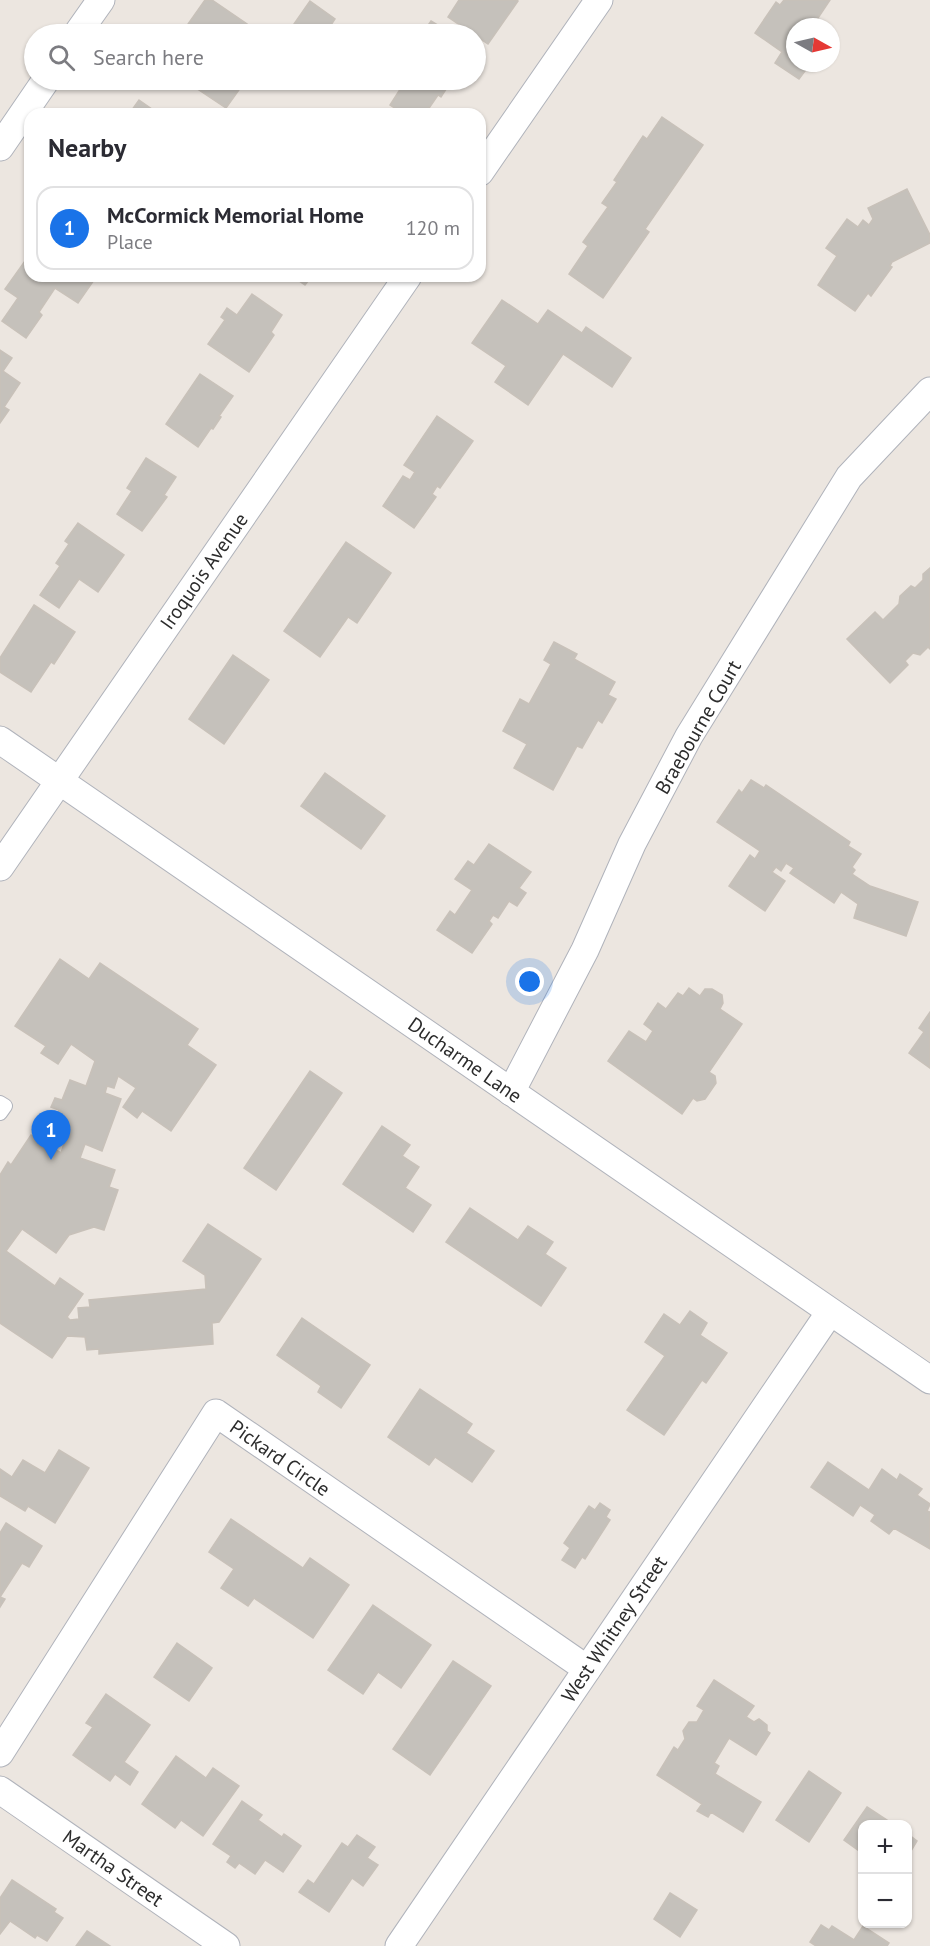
<!DOCTYPE html>
<html lang="en">
<head>
<meta charset="utf-8">
<style>
	body { margin:0; font-family:"PT Sans",sans-serif; background:#f2f2f3; color:#2b2b33 }
	.controls { position:absolute; right:18px; bottom:18px; display:grid; overflow:hidden; border-radius:12px; box-shadow:0 2px 4px #0004 }
	.controls button { width:54px; height:54px; display:grid; place-items:center; padding:0; border:0; border-bottom:2px solid #e1e1e2; background:#fff; color:#2b2b33; font:30px sans-serif }
	.compass { position:absolute; left:786px; top:18px; width:54px; height:54px; border-radius:50%; background:#fff; box-shadow:0 2px 4px #0004; rotate:98deg }
	.you { position:absolute; left:530px; top:982px; width:21px; height:21px; margin:-15px; border:4px solid #fff; border-radius:50%; background:#1a73e8; box-shadow:0 0 0 9px #1a73e833 }
	.badge { display:grid; place-items:center; width:39px; height:39px; border-radius:50%; background:#1a73e8; color:#fff; font-size:20px; font-weight:700 }
	.pin { position:absolute; translate:-50% -50px; filter:drop-shadow(0 2px 3px #0008) }
	.pin::after { content:''; position:absolute; top:32px; width:21px; height:18px; background:inherit; clip-path:polygon(0 0,100% 0,50% 100%) }
	.list { margin:0; padding:0; list-style:none }
	h2 { display:flex; justify-content:space-between; align-items:center; height:78px; margin:0; padding:0 24px; font-size:26px }
	h2 small { font-size:20px; font-weight:400; color:#7c7c81 }
	.list li { display:grid; grid-template-columns:39px 1fr auto; gap:18px; align-items:center; box-sizing:border-box; height:84px; margin:0 12px 12px; padding:0 12px; border:2px solid #e1e1e2; border-radius:18px }
	.list b { display:block; font-size:22px; white-space:nowrap }
	.list p { margin:0; font-size:20px; white-space:nowrap; color:#7c7c81 }
	.list em { font-size:20px; font-style:normal; color:#7c7c81 }
	.icon { flex:none; width:33px; height:33px; fill:none; stroke:currentColor; stroke-width:2; stroke-linecap:round; stroke-linejoin:round }
	.map { position:relative; flex:none; width:930px; height:1946px; overflow:hidden }
	.search { position:absolute; background:#fff; box-shadow:0 2px 4px #0004; left:24px; top:24px; width:462px; height:66px; display:flex; align-items:center; gap:15px; box-sizing:border-box; padding:0 21px; border-radius:33px; color:#7c7c81; font-size:22px }
	.panel { position:absolute; background:#fff; box-shadow:0 2px 4px #0004; left:24px; top:108px; width:462px; height:174px; border-radius:18px }
	.map>svg:first-child { display:block }
</style>
</head>
<body>
<div class="map">
<svg width="930" height="1946" viewBox="0 0 930 1946">
	<rect width="100%" height="100%" fill="#ece6e0"/>
	<g fill="#c5c1bb" stroke="#c8c1b9" stroke-width="1.5">
		<polygon points="205,0 212,0 247,24 240,34 181,34"/>
		<polygon points="459,0 516,0 518,1 488,44 448,17"/>
		<polygon points="784,0 830,0 812,27 795,27 795,63 811,63 799,79 775,63 782,52 755,33 776,2 780,5"/>
		<polygon points="310,1 335,19 325,34 287,34"/>
		<polygon points="431,21 444,29 440,34 422,34"/>
		<polygon points="184,80 246,80 226,108"/>
		<polygon points="406,80 452,80 441,97 438,95 425,114 404,114 390,105"/>
		<polygon points="139,100 159,114 129,114"/>
		<polygon points="662,117 703,145 645,229 649,232 603,298 569,274 588,246 583,242 608,207 602,203 617,182 614,180 643,136 647,139"/>
		<polygon points="907,189 930,235 930,243 892,262 890,266 892,267 871,296 868,293 855,311 818,285 837,256 826,248 847,219 858,227 863,220 869,225 873,219 868,208"/>
		<polygon points="30,254 30,276 87,276 94,280 78,303 55,288 39,312 42,315 26,338 2,321 18,298 5,289"/>
		<polygon points="292,276 312,276 305,285"/>
		<polygon points="252,294 282,315 271,332 274,335 249,372 208,344 225,320 221,317 227,308 237,315"/>
		<polygon points="502,300 538,324 548,310 582,333 586,327 631,358 612,387 563,354 528,405 495,382 506,366 472,343"/>
		<polygon points="0,350 12,358 3,371 20,383 4,407 9,410 0,423"/>
		<polygon points="200,374 233,396 219,416 221,417 213,429 211,428 198,447 166,424"/>
		<polygon points="437,416 473,441 440,488 437,486 432,494 436,497 414,528 383,506 403,476 410,480 415,472 404,465"/>
		<polygon points="146,458 176,477 164,495 167,497 142,531 117,514 132,491 127,488"/>
		<polygon points="78,523 124,555 98,592 79,579 59,608 40,595 60,566 56,563 69,544 65,541"/>
		<polygon points="346,542 391,573 357,623 348,617 320,657 284,631"/>
		<polygon points="930,568 930,649 928,647 920,655 913,653 905,661 908,665 890,683 847,639 875,612 883,620 899,604 900,596 911,586 915,588 923,580 923,574"/>
		<polygon points="34,605 75,632 54,664 51,662 31,692 0,672 0,658"/>
		<polygon points="554,642 577,654 574,659 615,682 608,695 616,699 602,723 598,720 582,748 577,746 553,790 514,768 527,744 503,731 520,699 529,704 551,664 544,660"/>
		<polygon points="233,655 269,680 224,744 189,719"/>
		<polygon points="325,773 385,816 361,849 301,806"/>
		<polygon points="751,780 764,788 766,785 850,842 848,846 861,854 852,867 855,870 852,874 870,886 918,902 906,936 854,918 858,904 841,892 834,903 790,873 794,868 786,863 781,871 776,867 772,872 785,881 765,911 729,886 750,855 755,859 760,851 717,822 739,790 742,793"/>
		<polygon points="489,844 531,872 519,888 526,893 517,906 509,901 498,918 493,915 489,921 492,924 472,953 437,930 450,911 455,915 472,890 455,879 468,861 474,865"/>
		<polygon points="60,959 89,979 100,963 198,1029 187,1045 216,1065 171,1131 142,1111 137,1118 123,1107 136,1088 118,1076 114,1088 107,1086 105,1093 121,1099 102,1151 85,1144 80,1158 115,1170 109,1187 118,1190 104,1230 94,1227 69,1235 56,1253 22,1229 6,1251 55,1286 60,1278 83,1294 67,1317 70,1320 79,1319 78,1308 90,1307 89,1300 206,1289 205,1275 183,1261 208,1224 261,1259 219,1322 212,1323 213,1344 99,1354 99,1349 87,1350 85,1337 67,1336 52,1358 0,1323 0,1175 8,1162 11,1165 31,1135 61,1153 66,1137 51,1132 59,1110 51,1107 55,1098 62,1100 70,1080 86,1086 95,1061 71,1044 58,1064 41,1053 46,1046 15,1026"/>
		<polygon points="689,988 700,996 705,989 712,989 722,995 723,1003 720,1009 742,1024 709,1072 715,1076 716,1083 705,1099 697,1101 693,1098 682,1114 608,1061 629,1031 646,1042 653,1031 644,1024 658,1003 666,1009 678,993 683,996"/>
		<polygon points="930,1012 930,1068 909,1053 924,1032 919,1028"/>
		<polygon points="310,1071 342,1093 276,1190 244,1168"/>
		<polygon points="382,1126 410,1145 402,1156 419,1167 405,1188 431,1205 413,1232 343,1184"/>
		<polygon points="470,1208 518,1240 528,1226 553,1242 545,1254 566,1268 541,1306 446,1242"/>
		<polygon points="690,1311 707,1323 700,1335 727,1353 706,1383 702,1380 664,1435 627,1410 665,1356 645,1342 664,1314 680,1325"/>
		<polygon points="302,1318 370,1365 341,1408 318,1392 321,1386 277,1355"/>
		<polygon points="420,1389 472,1424 466,1433 494,1451 472,1482 435,1457 429,1465 388,1437"/>
		<polygon points="59,1450 89,1468 55,1523 28,1506 25,1511 0,1496 0,1469 12,1477 23,1460 45,1473"/>
		<polygon points="828,1462 869,1490 882,1469 897,1480 900,1474 922,1489 917,1495 930,1504 927,1511 930,1512 930,1549 894,1528 889,1534 871,1521 875,1515 860,1505 853,1516 811,1487"/>
		<polygon points="600,1503 610,1510 606,1517 610,1520 585,1559 582,1557 575,1568 562,1560 570,1548 564,1543 589,1506 595,1510"/>
		<polygon points="231,1519 303,1568 310,1558 349,1585 313,1638 254,1598 248,1606 221,1588 234,1569 209,1552"/>
		<polygon points="6,1523 42,1546 29,1567 22,1563 0,1597 5,1599 0,1607 0,1533"/>
		<polygon points="373,1605 431,1645 401,1688 378,1672 363,1694 328,1670"/>
		<polygon points="177,1643 212,1668 189,1701 154,1677"/>
		<polygon points="453,1661 491,1686 430,1775 393,1749"/>
		<polygon points="714,1680 754,1706 746,1717 754,1722 759,1719 767,1725 767,1731 770,1733 756,1755 729,1738 714,1763 719,1766 715,1774 761,1802 743,1832 711,1812 708,1817 697,1811 702,1804 657,1775 674,1747 678,1750 685,1739 683,1731 689,1722 697,1722 704,1710 697,1706"/>
		<polygon points="106,1694 150,1725 124,1762 138,1772 130,1785 115,1774 110,1781 73,1755 93,1727 86,1723"/>
		<polygon points="176,1756 206,1778 213,1768 239,1786 203,1836 181,1820 175,1828 142,1804"/>
		<polygon points="809,1771 841,1793 809,1842 776,1820"/>
		<polygon points="242,1801 262,1815 258,1820 282,1837 284,1834 301,1846 283,1872 265,1860 255,1874 239,1863 235,1868 227,1862 231,1856 213,1844"/>
		<polygon points="867,1807 893,1824 862,1824 862,1853 844,1840"/>
		<polygon points="908,1834 917,1841 908,1856"/>
		<polygon points="357,1835 375,1847 367,1858 378,1865 363,1886 352,1878 329,1912 299,1892 308,1880 314,1884 342,1843 348,1847"/>
		<polygon points="12,1880 56,1909 54,1912 63,1918 47,1941 37,1935 35,1938 10,1921 0,1934 0,1898"/>
		<polygon points="670,1893 697,1910 680,1937 654,1919"/>
		<polygon points="821,1925 829,1930 832,1926 854,1940 863,1926 889,1943 887,1946 816,1946 810,1942"/>
		<polygon points="87,1931 110,1946 76,1946"/>
	</g>
	<g fill="none" stroke-linecap="round" stroke-linejoin="round">
		<defs>
			<polyline id="lane" points="0,1103 5,1106 0,1113"/>
			<g id="street">
				<polyline points="77,34 101,0"/>
				<polyline points="0,147 46,80"/>
				<polyline points="480,172 599,0"/>
				<polyline points="0,740 930,1380"/>
				<polyline points="0,867 408,276"/>
				<polyline points="511,1092 585,950 632,844 689,736 849,477 930,391"/>
				<polyline points="0,1753 216,1413 587,1669"/>
				<polyline points="0,1790 226,1946"/>
				<polyline points="399,1946 830,1312"/>
			</g>
		</defs>
		<use href="#lane" stroke="#b0b3bb" stroke-width="16"/>
		<use href="#street" stroke="#b0b3bb" stroke-width="29"/>
		<use href="#lane" stroke="#fff" stroke-width="14"/>
		<use href="#street" stroke="#fff" stroke-width="27"/>
	</g>
	<g text-anchor="middle" dominant-baseline="central" stroke-width="4.5" stroke-linejoin="round" paint-order="stroke">
		<g font-size="20" fill="#2c2c2c" stroke="#fff">
			<text transform="translate(204 571) rotate(-55)">Iroquois Avenue</text>
			<text transform="translate(698 727) rotate(-60)">Braebourne Court</text>
			<text transform="translate(465 1060) rotate(35)">Ducharme Lane</text>
			<text transform="translate(280 1458) rotate(35)">Pickard Circle</text>
			<text transform="translate(614 1629) rotate(-56)">West Whitney Street</text>
			<text transform="translate(113 1868) rotate(35)">Martha Street</text>
		</g>
	</g>
</svg>
<div class="controls">
<button>+</button>
<button>−</button>
</div>
<svg class="compass" viewBox="-18 -18 36 36"><path d="M0-13l5 13h-10z" fill="#e53935"/><path d="M0 13l5-13h-10z" fill="#7c7c81"/></svg>
<div class="you"></div>
<div class="pin badge" style="left:51px;top:1160px">1</div>
<div class="search"><svg class="icon" aria-label="search" viewBox="0 0 24 24"><circle cx="10" cy="10" r="6"/><path d="M15 15l6 6"/></svg>Search here</div>
<section class="panel">
<h2>Nearby<small></small></h2>
<ul class="list">
<li><span class="badge">1</span><div><b>McCormick Memorial Home</b><p>Place</p></div><em>120 m</em></li>
</ul>
</section>
</div>
</body>
</html>
